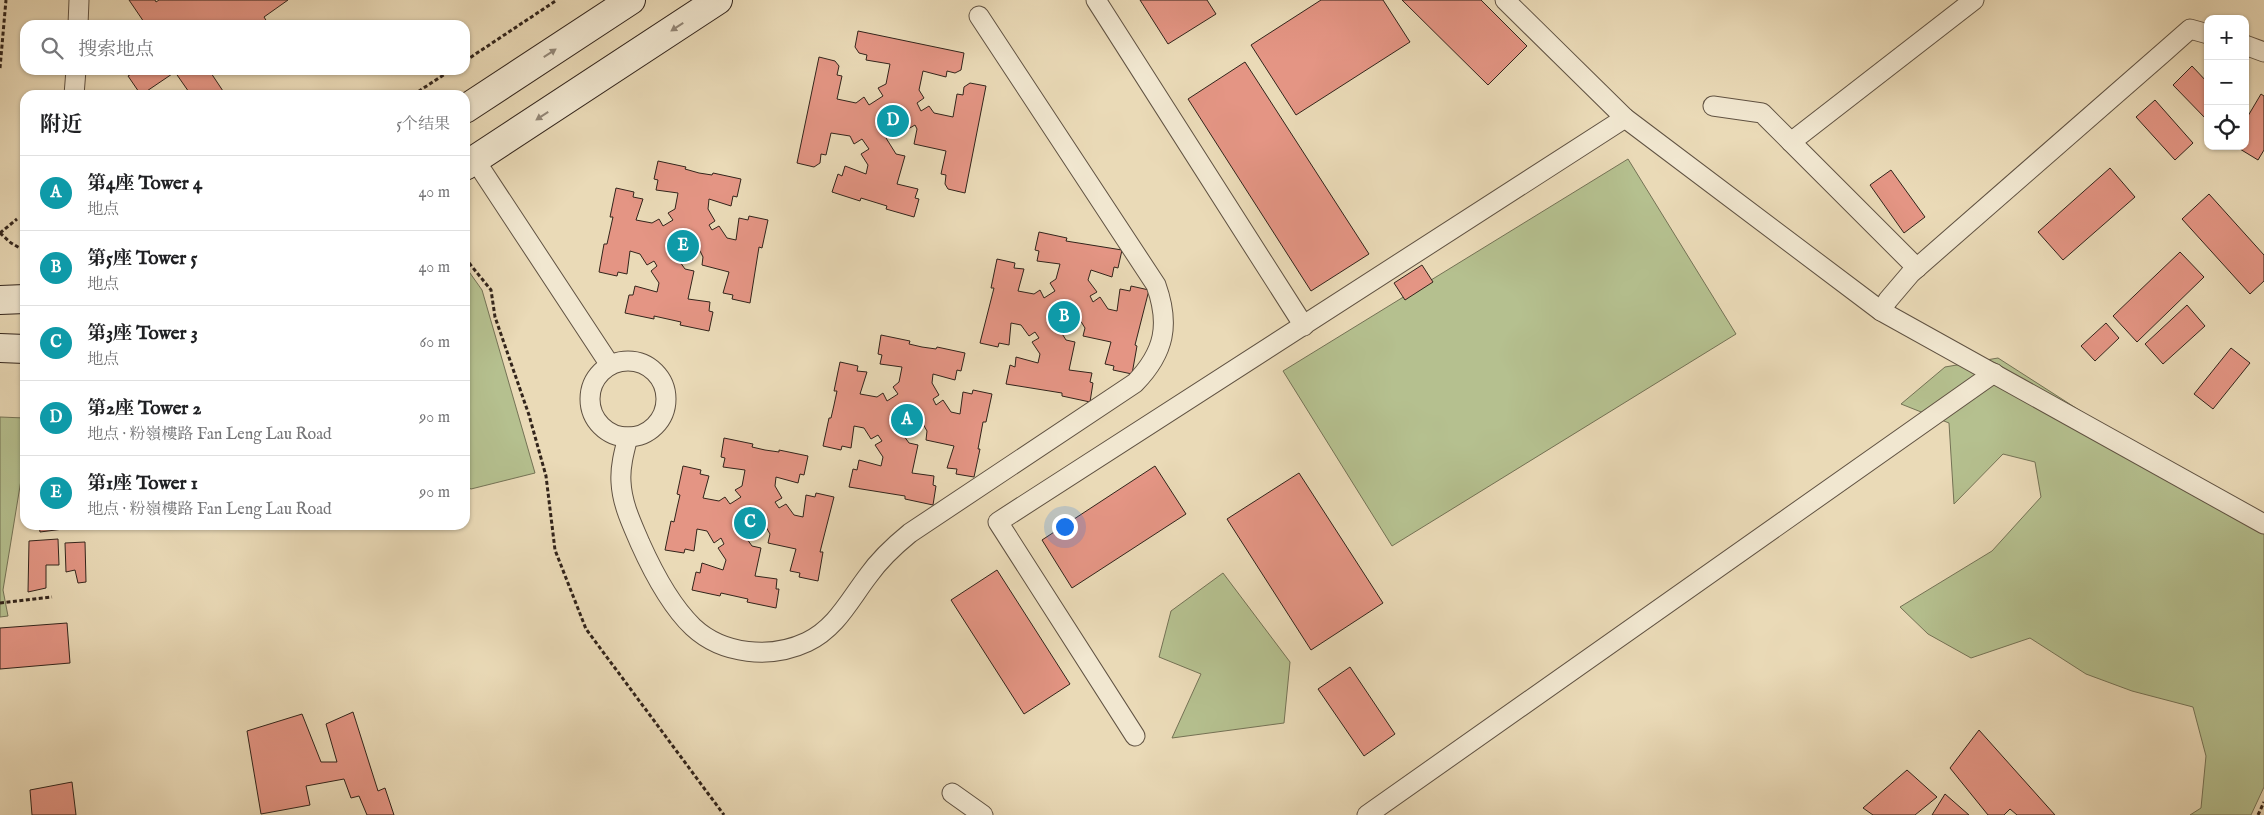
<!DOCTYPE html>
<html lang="zh">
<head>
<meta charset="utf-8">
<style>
	body { margin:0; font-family:"IM FELL English","Noto Serif SC",serif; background:#f6f6f6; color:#202124 }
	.controls { position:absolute; right:15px; top:15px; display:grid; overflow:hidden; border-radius:10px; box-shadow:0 1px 4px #0004 }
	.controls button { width:45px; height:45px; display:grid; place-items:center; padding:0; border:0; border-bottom:1px solid #e0e0e0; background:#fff; color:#202124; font:25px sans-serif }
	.you { position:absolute; left:1064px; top:526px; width:18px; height:18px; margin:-12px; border:4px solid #fff; border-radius:50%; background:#1a73e8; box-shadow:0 0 0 8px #1a73e833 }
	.badge { display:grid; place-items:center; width:32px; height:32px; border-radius:50%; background:#8f2418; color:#fff; font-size:16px; font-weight:700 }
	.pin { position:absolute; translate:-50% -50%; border:2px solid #fff; box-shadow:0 1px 5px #0006 }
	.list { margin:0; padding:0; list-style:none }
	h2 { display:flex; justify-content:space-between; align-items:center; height:65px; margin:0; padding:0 20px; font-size:21px }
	h2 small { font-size:16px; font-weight:400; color:#757577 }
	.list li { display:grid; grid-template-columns:32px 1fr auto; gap:15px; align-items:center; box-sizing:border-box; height:75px; padding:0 20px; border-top:1px solid #e0e0e0 }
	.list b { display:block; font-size:19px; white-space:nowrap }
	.list p { margin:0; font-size:16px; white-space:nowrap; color:#757577 }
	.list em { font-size:16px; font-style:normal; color:#757577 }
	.icon { flex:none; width:28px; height:28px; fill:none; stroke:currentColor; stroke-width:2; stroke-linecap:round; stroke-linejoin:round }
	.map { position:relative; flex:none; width:2264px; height:815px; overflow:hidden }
	.search { position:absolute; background:#fff; box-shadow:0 1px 4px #0004; left:20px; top:20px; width:450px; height:55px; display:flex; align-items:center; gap:12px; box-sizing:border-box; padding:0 18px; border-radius:15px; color:#757577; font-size:19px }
	.panel { position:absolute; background:#fff; box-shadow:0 1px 4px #0004; left:20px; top:90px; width:450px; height:440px; border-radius:15px }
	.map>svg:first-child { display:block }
</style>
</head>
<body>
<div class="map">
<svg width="2264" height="815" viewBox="0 0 2264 815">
	<rect width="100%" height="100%" fill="#eadab7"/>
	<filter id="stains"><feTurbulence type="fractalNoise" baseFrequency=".004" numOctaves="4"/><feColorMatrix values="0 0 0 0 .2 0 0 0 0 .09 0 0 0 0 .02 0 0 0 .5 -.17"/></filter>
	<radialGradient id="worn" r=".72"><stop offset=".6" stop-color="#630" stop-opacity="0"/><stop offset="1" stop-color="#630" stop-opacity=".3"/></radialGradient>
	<g fill="#b5c08f" stroke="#747255">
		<polygon points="1628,159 1736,334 1392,546 1283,371"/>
		<polygon points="465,266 482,290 535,473 471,489 465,486"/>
		<polygon points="1998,358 2199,487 2264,524 2264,787 2251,815 2190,815 2201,808 2206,756 2193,707 2132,691 2086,674 2030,638 1971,658 1928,634 1900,607 1992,551 2041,497 2035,462 2003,454 1954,504 1949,423 1901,404 1945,367"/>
		<polygon points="0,417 25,418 25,479 21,480 3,590 8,616 0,617"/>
		<polygon points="1223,573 1290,662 1284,723 1172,738 1201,674 1159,657 1171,611"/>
	</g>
	<g fill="#e49584" stroke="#32241b">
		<polygon points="129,0 155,0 156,2 159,0 288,0 264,17 269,25 146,25"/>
		<polygon points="1140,0 1207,0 1216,14 1168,44"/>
		<polygon points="1321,0 1383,0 1410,42 1296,115 1251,45"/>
		<polygon points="1402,0 1481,0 1527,46 1488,85"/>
		<polygon points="858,31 964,53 961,70 955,73 947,71 946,77 923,71 919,90 924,98 917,103 921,111 929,106 934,113 953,117 957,94 963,95 964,87 970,83 986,86 965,193 948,189 945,184 946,175 941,174 946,151 914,144 917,129 915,125 908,129 906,125 886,138 896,154 905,156 897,184 918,189 915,198 919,199 914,217 886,209 887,206 861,198 860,201 832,192 838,174 842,176 845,166 866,174 868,165 861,154 869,149 862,139 854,144 850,136 831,133 826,155 821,154 820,163 814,167 797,163 819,57 835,61 839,66 837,75 842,76 837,99 856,103 864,97 869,105 883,96 878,88 886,84 890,64 866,60 867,55 859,53 855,47"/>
		<polygon points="1245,62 1369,254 1311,291 1188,99"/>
		<polygon points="2192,66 2208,83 2208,121 2173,85"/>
		<polygon points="138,70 209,70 225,94 191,95 175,72 141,95 128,76"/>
		<polygon points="2261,94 2264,96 2264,150 2258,160 2235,146 2245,146 2245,121"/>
		<polygon points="2155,100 2193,143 2175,160 2136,117"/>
		<polygon points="658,161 686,167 685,169 699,173 712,175 713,173 741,179 737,197 733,196 731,206 709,199 708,209 715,221 709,225 712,230 719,226 727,238 736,240 739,218 748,220 749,216 768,220 762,248 759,247 750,303 732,299 733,295 723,293 729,272 702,265 703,257 699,249 680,262 685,269 694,271 688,299 710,302 709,311 713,312 709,331 680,325 681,322 654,316 654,319 625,313 629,295 633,295 635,286 657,292 659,283 651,271 657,266 654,261 647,265 640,254 630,251 627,274 618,272 617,276 599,272 604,244 607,244 613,217 610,217 616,188 634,192 633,197 643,199 636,220 652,223 659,219 663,226 673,220 668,213 675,209 678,193 656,190 658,180 654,179"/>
		<polygon points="2110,168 2135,197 2063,260 2038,232"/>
		<polygon points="1891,170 1925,217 1904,233 1870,185"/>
		<polygon points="2209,194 2264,255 2264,281 2250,294 2182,219"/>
		<polygon points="1039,232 1067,238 1066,241 1122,250 1118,268 1114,267 1112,277 1091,270 1088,280 1097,292 1090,296 1093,302 1100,297 1108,309 1117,311 1120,289 1130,291 1131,286 1149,290 1135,345 1137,346 1132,374 1113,370 1114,366 1105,364 1111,342 1083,336 1085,328 1080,320 1061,332 1066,340 1075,342 1069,370 1092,373 1090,382 1093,383 1090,402 1062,396 1062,393 1006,384 1010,365 1015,367 1016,357 1038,363 1040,354 1032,342 1039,338 1035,332 1029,336 1021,325 1011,323 1009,345 999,343 998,347 980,343 994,288 991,288 997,259 1015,263 1014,268 1024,269 1018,291 1034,294 1040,290 1044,298 1055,291 1050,283 1056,279 1060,264 1037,261 1039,251 1035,250"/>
		<polygon points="2180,252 2204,277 2137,342 2113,316"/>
		<polygon points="1422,265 1433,282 1405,300 1394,283"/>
		<polygon points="2187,305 2205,326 2163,364 2145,344"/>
		<polygon points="2106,323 2119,338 2095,361 2081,346"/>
		<polygon points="881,335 910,341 909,344 922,347 936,349 937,347 965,353 961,371 957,370 955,380 933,374 932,383 939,395 933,399 936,405 943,400 951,412 960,414 963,392 972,394 973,390 992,394 986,422 983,422 978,449 980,449 974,477 956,474 957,469 947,468 954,446 926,440 927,431 923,424 904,436 909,443 918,445 912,473 934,476 933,485 936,486 933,505 905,499 905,496 849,487 853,469 857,470 859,460 881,466 883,457 875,445 882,441 878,435 871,439 864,428 854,426 851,448 842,446 841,450 823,446 829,418 831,418 834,405 837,391 834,391 840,362 858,366 857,371 867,372 860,394 877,397 883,393 887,401 898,394 893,387 899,382 902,367 880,364 882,355 878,354"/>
		<polygon points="2231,348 2250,363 2213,409 2194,394"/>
		<polygon points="724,438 753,444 752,447 765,450 779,452 779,450 808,456 804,475 800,474 798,483 776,477 775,486 782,498 775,502 779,508 786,504 794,515 803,517 806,495 815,497 816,493 834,497 820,552 823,552 818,581 799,577 800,573 790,571 796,549 768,543 770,534 766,527 747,539 752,546 761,548 755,576 777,579 776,589 779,589 776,608 747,602 748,599 721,593 720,596 692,590 696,572 700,573 702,563 723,570 726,560 718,548 724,544 721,538 714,543 707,531 697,529 694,551 685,549 684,553 665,550 671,521 674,522 677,508 680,495 677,494 683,466 701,470 700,474 709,476 703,498 719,501 725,497 730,504 741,497 735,490 742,486 745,470 723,467 725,458 721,457"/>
		<polygon points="1155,466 1186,514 1072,588 1042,540"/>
		<polygon points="1299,473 1383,603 1311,650 1227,519"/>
		<polygon points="39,525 79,525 79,527 40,532"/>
		<polygon points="58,539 59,565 46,565 46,588 28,592 29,541"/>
		<polygon points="85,542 86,582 78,583 75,570 66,572 65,543"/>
		<polygon points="997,570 1070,684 1024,714 951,600"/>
		<polygon points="67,623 70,663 0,669 0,628"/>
		<polygon points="1350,667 1395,734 1364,756 1318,689"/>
		<polygon points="353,712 378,791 385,788 394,815 367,815 359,796 351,798 344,779 306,786 310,805 261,814 247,731 302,714 321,762 337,762 326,724"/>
		<polygon points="1979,730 2055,815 2017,815 2010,809 2004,815 1988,815 1950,768"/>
		<polygon points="1907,770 1937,797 1915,815 1873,815 1863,808"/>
		<polygon points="72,782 76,815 32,815 30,790"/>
		<polygon points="1945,794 1969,815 1932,815"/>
	</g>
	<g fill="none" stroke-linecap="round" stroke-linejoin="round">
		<defs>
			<g id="lane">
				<polyline points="1096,0 1304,326"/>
				<polyline points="1505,0 1625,118 1881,311 2264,524"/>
				<polyline points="78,25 79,0"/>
				<polyline points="2245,45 2264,52"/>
				<polyline points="74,95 76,70"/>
				<polyline points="1713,106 1762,113 1791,142"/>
				<polyline points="475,160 610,365"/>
				<polyline points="1917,268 1791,142 1974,0"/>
				<polyline points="1881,311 1888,300 1911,273 2164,52 2190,29 2208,34"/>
				<circle cx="628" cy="399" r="38"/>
				<path d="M 628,437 C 624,452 620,467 621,482 C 622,504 632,524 640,543 C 653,572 670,605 693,627 C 723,655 771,659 807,642 C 836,628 849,601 868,576 C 880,559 894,546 910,533 L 1135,383 C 1165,352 1170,324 1156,285 L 979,16"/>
				<polyline points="1135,736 998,522 1625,118"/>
				<polyline points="952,793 983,815"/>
				<polyline points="1367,815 1994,373"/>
			</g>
			<g id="secondary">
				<polyline points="465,109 631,0"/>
				<polyline points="465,166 718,0"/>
				<polyline points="0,300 25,299"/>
				<polyline points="0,348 25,349"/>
			</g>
		</defs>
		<use href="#lane" stroke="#605242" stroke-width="21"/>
		<use href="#secondary" stroke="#32241b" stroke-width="30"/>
		<g stroke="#32241b" stroke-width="3" stroke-dasharray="4 2.5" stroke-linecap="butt">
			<polyline points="465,61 557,0"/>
			<polyline points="0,68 6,0"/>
			<polyline points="413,95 451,70"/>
			<polyline points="0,233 11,243 25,251"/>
			<polyline points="0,233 17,219"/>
			<polyline points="465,258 491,290 495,317 529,415 546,476 555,550 586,629 724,815"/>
			<polyline points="0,603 52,597"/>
			<polyline points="2258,815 2264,802"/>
		</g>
		<use href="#lane" stroke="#f1e7d0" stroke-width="19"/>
		<use href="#secondary" stroke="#f1e7d0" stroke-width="28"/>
	</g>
	<defs><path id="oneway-solid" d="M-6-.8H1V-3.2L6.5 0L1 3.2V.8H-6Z" transform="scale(1.25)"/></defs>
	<g fill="#928676">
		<use href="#oneway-solid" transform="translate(677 27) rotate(147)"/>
		<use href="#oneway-solid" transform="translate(550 53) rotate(-33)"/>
		<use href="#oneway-solid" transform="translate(542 116) rotate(147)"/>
	</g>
	<rect width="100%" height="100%" filter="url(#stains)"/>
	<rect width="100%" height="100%" fill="url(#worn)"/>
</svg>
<div class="controls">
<button>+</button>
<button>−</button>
<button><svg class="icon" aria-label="locate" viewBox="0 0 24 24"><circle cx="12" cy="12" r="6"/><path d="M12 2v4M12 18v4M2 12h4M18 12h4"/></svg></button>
</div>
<div class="you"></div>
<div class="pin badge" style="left:907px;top:420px;background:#0f9aa8">A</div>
<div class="pin badge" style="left:1064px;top:317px;background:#0f9aa8">B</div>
<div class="pin badge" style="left:750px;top:523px;background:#0f9aa8">C</div>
<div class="pin badge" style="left:893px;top:121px;background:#0f9aa8">D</div>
<div class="pin badge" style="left:683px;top:246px;background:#0f9aa8">E</div>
<div class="search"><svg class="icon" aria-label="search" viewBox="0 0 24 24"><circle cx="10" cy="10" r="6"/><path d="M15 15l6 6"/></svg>搜索地点</div>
<section class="panel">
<h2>附近<small>5个结果</small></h2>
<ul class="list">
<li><span class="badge" style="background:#0f9aa8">A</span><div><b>第4座 Tower 4</b><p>地点</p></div><em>40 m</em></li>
<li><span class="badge" style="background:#0f9aa8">B</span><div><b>第5座 Tower 5</b><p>地点</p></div><em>40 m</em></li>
<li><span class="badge" style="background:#0f9aa8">C</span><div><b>第3座 Tower 3</b><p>地点</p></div><em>60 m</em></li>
<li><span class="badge" style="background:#0f9aa8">D</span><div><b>第2座 Tower 2</b><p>地点 · 粉嶺樓路 Fan Leng Lau Road</p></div><em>90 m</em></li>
<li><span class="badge" style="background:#0f9aa8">E</span><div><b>第1座 Tower 1</b><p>地点 · 粉嶺樓路 Fan Leng Lau Road</p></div><em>90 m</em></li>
</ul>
</section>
</div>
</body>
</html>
